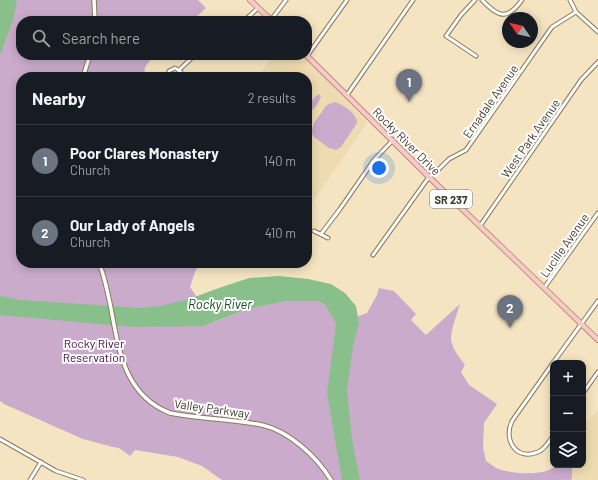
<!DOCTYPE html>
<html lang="en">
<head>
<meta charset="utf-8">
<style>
	body { margin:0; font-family:Barlow,sans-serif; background:#242831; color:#f1f3f6 }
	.controls { position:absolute; right:12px; bottom:12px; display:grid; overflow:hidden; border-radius:8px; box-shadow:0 2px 10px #0003 }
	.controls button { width:36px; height:36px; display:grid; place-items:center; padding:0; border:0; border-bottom:1px solid #363941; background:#171b24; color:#f1f3f6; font:20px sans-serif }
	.compass { position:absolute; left:502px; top:12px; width:36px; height:36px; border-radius:50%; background:#171b24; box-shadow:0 2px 10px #0003; rotate:304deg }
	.you { position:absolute; left:379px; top:168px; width:14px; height:14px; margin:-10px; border:3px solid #fff; border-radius:50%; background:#1a73e8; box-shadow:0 0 0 6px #1a73e833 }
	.badge { display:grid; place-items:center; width:26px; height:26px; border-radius:50%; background:#7c3aed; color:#fff; font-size:13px; font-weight:700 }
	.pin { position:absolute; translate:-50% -33px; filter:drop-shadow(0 1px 2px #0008) }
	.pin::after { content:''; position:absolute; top:21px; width:14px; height:12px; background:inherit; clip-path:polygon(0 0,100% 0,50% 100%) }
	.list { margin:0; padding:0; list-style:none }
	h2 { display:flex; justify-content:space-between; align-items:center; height:52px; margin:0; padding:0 16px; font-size:17px }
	h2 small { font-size:13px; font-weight:400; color:#9ea1a6 }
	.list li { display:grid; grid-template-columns:26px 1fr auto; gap:12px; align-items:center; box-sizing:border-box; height:72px; padding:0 16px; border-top:1px solid #363941 }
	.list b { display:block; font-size:15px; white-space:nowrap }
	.list p { margin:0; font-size:13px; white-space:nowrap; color:#9ea1a6 }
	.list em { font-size:13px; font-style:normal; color:#9ea1a6 }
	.icon { flex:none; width:22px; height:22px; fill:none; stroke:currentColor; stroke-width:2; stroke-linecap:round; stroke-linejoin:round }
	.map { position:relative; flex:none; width:598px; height:480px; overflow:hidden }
	.search { position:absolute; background:#171b24; box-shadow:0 2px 10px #0003; left:16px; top:16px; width:296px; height:44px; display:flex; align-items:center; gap:10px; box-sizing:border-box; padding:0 14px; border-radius:16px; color:#9ea1a6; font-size:15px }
	.panel { position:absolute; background:#171b24; box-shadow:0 2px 10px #0003; left:16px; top:72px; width:296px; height:196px; border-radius:16px }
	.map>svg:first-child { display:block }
</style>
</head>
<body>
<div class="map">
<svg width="598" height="480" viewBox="0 0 598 480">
	<rect width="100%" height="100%" fill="#f5e4c1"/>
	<g fill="#efdbb1">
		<polygon points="273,55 303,55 367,123 307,210 307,77 258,77"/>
		<polygon points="598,409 598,480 574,480 572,479 572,466 571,465 583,465 583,427"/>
	</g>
	<g fill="#cbabcb">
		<path d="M 0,0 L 198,0 L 206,8 L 192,21 L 21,21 L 21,55 L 154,55 L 145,67 L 144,77 L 21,77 L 21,263 L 200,263 L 195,272 L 190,287 L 214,322 L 248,309 L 288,301 L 318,301 L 326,306 L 337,324 L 367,313 L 377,295 L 379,288 L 394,291 L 416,314 L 411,320 L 426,335 L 460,304 C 457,314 451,329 451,339 C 452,349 460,358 465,365 L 461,372 L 469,385 L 497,404 L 484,423 L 483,448 L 486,461 C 489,463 493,466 496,468 C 509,474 547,477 556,465 L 571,465 L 572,466 L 572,479 L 570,480 L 222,480 L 202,466 L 178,457 L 135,450 L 130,456 L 119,448 L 113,447 L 83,439 L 4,404 L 0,401 Z"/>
		<path d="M 318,94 L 321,96 C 319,104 314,109 307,114 L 309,104 Z"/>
		<path d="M 335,102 C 344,105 357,114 357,123 L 341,147 L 336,150 L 329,148 L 314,137 L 311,132 L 314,123 L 326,106 L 329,104 Z"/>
	</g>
	<g fill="#88bf8b">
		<polygon points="0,0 17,0 13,20 0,55"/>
		<polygon points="279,276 308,279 331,284 345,293 356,306 359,323 353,346 347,390 352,440 360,480 342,480 327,393 336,324 326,306 318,301 288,301 248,309 203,326 133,327 0,315 0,296 21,300 140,308 160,306 189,299 219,288 249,278"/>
	</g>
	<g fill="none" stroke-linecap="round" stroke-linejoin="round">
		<defs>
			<g id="minor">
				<polyline points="475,0 461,15 446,36 476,56"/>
				<path d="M 482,0 C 498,17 507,21 522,0"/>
				<polyline points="570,0 576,12 598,32"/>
				<polyline points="271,20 286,0"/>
				<polyline points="244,21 258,8"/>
				<polyline points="307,56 347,0"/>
				<polyline points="179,70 195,55"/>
				<polyline points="168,77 169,71 175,68 181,72 181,77"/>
				<polyline points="347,95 413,0"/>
				<polyline points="480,226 581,80 598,62"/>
				<polyline points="314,231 328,238"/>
				<polyline points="321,234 340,209 374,160 393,140"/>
				<polyline points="373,255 429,177 436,172 449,159 466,150 552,27 576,12"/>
				<polyline points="544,288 598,213"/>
				<path d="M 553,363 L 512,421 C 503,440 516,461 538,452 C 544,450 549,442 553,436"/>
				<polyline points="553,363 598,301"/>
				<polyline points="583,393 598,372"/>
				<polyline points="0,439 56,471 83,480"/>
				<polyline points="30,480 41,462"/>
			</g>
			<g id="tertiary">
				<polyline points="94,0 95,21"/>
				<polyline points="83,77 90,55"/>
				<path d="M 99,263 C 120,314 108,389 170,413 C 200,419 232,419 262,425 C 289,431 317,457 331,480"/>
			</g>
			<g id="primary">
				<polyline points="250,0 272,21"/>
				<polyline points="306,55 429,177 598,340"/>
			</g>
		</defs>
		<use href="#minor" stroke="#887959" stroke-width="5"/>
		<use href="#tertiary" stroke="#887959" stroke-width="5.5"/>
		<use href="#primary" stroke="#b38076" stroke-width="6"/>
		<use href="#minor" stroke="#fff" stroke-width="3"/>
		<use href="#tertiary" stroke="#fff" stroke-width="3.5"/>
		<use href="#primary" stroke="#f7cac5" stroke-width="4.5"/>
	</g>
	<g text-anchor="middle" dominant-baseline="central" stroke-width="4" stroke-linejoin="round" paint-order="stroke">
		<rect fill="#fff" stroke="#79756b" stroke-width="1" x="430" y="190" width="42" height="18" rx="3"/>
		<g font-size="11" font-weight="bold" fill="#403a2b">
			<text x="451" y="199">SR 237</text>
		</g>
		<g font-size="12" fill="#403a2b" stroke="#fff">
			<text transform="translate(490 101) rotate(-55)">Ernadale Avenue</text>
			<text transform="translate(530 138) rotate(-55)">West Park Avenue</text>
			<text transform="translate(407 141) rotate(45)">Rocky River Drive</text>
			<text transform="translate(564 245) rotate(-55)">Lucille Avenue</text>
			<text transform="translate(212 408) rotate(8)">Valley Parkway</text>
		</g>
		<g font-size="12" fill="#490a4c" stroke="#fff">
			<text x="94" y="343">Rocky River<tspan x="94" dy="14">Reservation</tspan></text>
		</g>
		<g font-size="13" font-style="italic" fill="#114c1c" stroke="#fff">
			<text x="220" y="304">Rocky River</text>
		</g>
	</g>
</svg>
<div class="controls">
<button>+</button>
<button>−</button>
<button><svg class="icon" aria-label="layers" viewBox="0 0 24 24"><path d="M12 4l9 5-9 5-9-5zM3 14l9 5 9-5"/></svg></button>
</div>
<svg class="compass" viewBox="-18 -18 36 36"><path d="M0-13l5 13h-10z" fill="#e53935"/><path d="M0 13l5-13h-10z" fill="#9ea1a6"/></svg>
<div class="you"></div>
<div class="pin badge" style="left:409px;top:102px;background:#6b7280">1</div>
<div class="pin badge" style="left:510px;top:328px;background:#6b7280">2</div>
<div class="search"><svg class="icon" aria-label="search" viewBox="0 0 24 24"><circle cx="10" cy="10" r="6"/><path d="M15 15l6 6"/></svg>Search here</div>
<section class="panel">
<h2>Nearby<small>2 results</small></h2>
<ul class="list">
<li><span class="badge" style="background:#6b7280">1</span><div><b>Poor Clares Monastery</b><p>Church</p></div><em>140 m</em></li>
<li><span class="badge" style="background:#6b7280">2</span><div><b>Our Lady of Angels</b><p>Church</p></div><em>410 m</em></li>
</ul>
</section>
</div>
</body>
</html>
